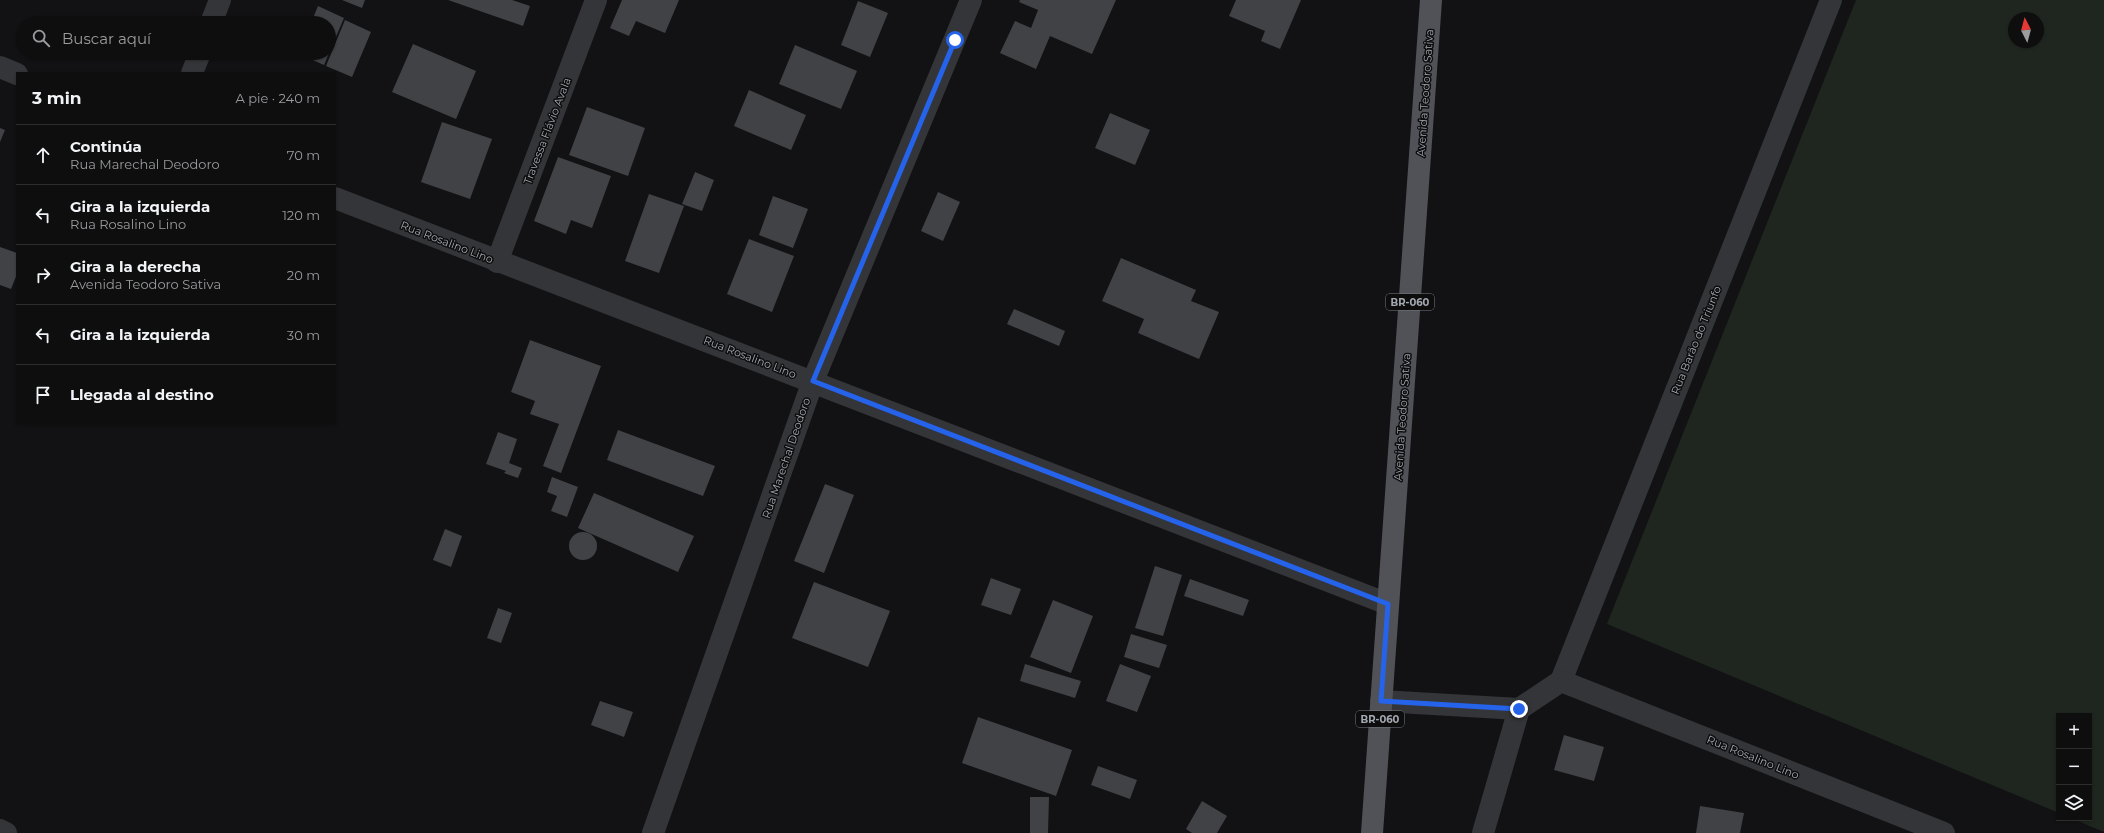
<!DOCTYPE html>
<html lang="es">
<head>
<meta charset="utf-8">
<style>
	body { margin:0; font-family:Montserrat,sans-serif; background:#1c1c1d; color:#f1f3f6 }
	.controls { position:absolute; right:12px; bottom:12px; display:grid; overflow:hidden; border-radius:0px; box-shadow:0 1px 3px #0004 }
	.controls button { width:36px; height:36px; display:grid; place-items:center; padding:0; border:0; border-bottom:1px solid #2e2e2f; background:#0e0e0f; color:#f1f3f6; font:20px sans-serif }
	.compass { position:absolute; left:2008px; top:12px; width:36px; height:36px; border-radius:50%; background:#0e0e0f; box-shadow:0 1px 3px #0004; rotate:354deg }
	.stop { position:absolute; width:12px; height:12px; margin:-9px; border:3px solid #2563eb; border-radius:50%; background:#fff }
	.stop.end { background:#2563eb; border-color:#fff; box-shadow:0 1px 4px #0008 }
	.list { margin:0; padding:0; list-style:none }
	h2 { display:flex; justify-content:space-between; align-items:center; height:52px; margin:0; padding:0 16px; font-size:17px }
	h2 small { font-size:13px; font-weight:400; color:#9b9c9e }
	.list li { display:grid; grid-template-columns:26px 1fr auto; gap:12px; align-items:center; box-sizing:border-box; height:60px; padding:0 16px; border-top:1px solid #2e2e2f }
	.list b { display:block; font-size:15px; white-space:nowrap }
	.list p { margin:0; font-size:13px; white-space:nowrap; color:#9b9c9e }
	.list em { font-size:13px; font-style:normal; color:#9b9c9e }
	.icon { flex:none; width:22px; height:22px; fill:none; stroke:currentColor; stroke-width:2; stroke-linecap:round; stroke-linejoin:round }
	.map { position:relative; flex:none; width:2104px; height:833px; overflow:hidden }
	.search { position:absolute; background:#0e0e0f; box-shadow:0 1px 3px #0004; left:16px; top:16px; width:320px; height:44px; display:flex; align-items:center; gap:10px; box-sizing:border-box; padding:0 14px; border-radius:22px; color:#9b9c9e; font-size:15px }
	.panel { position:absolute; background:#0e0e0f; box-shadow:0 1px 3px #0004; left:16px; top:72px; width:320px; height:352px; border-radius:0px }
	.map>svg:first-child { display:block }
</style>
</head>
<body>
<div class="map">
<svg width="2104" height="833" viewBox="0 0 2104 833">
	<rect width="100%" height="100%" fill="#121214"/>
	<path fill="#1f261f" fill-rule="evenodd" d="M 1856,0 L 2104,0 L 2104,832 L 2071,818 L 2089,818 L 2089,716 L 2059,716 L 2059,813 L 1607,624 ZM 2014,18 L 2038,18 L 2038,42 L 2014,42 Z"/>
	<g fill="#414246">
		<polygon points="342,0 365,0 362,8"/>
		<polygon points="448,0 512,0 530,6 523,26"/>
		<polygon points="622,0 679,0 665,33 636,21 629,36 610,28"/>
		<polygon points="1020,0 1116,0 1092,54 1050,36 1036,69 1000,53 1015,21 1031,28 1038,10 1019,2"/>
		<polygon points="1236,0 1301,0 1280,49 1261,41 1265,31 1229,16"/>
		<polygon points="858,1 888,13 870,57 841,45"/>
		<polygon points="318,6 344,18 329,53 329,23 311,23"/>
		<polygon points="345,20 371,32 352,77 326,66"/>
		<polygon points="413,44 476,71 456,119 392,92"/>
		<polygon points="795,45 857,71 841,109 779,84"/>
		<polygon points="297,53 329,53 324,65"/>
		<polygon points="749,90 806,115 791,150 734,126"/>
		<polygon points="587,107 645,128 628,176 569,155"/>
		<polygon points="1110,113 1150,130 1135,165 1095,148"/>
		<polygon points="442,122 492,139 470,199 421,182"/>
		<polygon points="0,128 5,130 0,142"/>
		<polygon points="558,157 611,176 592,228 571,220 566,234 534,221"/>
		<polygon points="695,172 714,180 702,211 682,204"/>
		<polygon points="938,192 960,202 943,241 921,231"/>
		<polygon points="649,194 684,206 659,273 625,261"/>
		<polygon points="773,196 808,209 793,248 759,235"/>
		<polygon points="749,239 794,256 772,312 727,294"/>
		<polygon points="0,247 17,253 17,274 11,289 0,285"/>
		<polygon points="1121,258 1196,290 1191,301 1219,312 1199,359 1138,333 1144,319 1102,301"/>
		<polygon points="1014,309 1065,331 1059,346 1007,324"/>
		<polygon points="530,340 601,366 561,473 543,466 559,424 530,414 535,401 511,392"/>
		<polygon points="618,430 715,466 703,496 607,460"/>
		<polygon points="498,432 517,439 509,463 522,468 518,478 504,473 506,471 486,464"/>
		<polygon points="552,477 578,487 567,517 551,511 557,496 547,492"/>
		<polygon points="825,484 854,495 824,573 794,561"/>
		<polygon points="594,493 694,536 678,572 578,528"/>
		<polygon points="445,529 462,536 451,567 433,560"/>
		<circle cx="583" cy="546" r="14"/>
		<polygon points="1155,566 1182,575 1163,636 1135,628"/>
		<polygon points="991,578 1021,589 1011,615 981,605"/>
		<polygon points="1190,579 1249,600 1243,616 1184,596"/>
		<polygon points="814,582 890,611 868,667 792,638"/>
		<polygon points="1053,600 1093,616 1071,673 1030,657"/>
		<polygon points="498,608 512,613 501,643 487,638"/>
		<polygon points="1131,634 1167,645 1159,668 1124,657"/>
		<polygon points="1025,664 1081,681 1075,698 1020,681"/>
		<polygon points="1120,664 1151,676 1137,712 1106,701"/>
		<polygon points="600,701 633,712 624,737 591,725"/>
		<polygon points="978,717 1072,750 1056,796 962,763"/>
		<polygon points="1564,735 1604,747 1594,781 1554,770"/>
		<polygon points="1098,766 1137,780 1130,799 1091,785"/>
		<polygon points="1030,797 1049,797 1048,833 1030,833"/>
		<polygon points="1202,801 1227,816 1217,833 1192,833 1186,829"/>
		<polygon points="1700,806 1744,813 1740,833 1696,833"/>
	</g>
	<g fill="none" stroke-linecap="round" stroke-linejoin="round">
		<g stroke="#343538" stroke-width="22">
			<polyline points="211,23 220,0"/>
			<polyline points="0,67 17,74"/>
			<polyline points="192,73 200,53"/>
			<polyline points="335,198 1388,604"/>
			<polyline points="497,262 596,0"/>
			<polyline points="1561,681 1831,0"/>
			<polyline points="1561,681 1944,833"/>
			<polyline points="1381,701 1519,709"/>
			<polyline points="0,830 6,833"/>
			<polyline points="653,833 813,381 971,0"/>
			<polyline points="1483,833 1519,709 1561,681"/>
		</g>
		<polyline stroke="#505257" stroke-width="22" points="1372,833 1431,0"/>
	</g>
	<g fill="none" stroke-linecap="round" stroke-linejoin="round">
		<polyline stroke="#2563eb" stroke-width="5" points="955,40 813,381 1388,604 1381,701 1519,709"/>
	</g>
	<g text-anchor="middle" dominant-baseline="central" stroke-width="3" stroke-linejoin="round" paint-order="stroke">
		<g fill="#0d0d0e" stroke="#777b82" stroke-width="1">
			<rect x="1386" y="294" width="48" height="16" rx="3"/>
			<rect x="1356" y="711" width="48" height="16" rx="3"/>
		</g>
		<g font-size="10" font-weight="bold" fill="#a5aab3">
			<text x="1410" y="302">BR-060</text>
			<text x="1380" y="719">BR-060</text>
		</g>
		<g font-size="11" fill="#a5aab3" stroke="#0d0d0e">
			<text transform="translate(1425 93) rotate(-86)">Avenida Teodoro Sativa</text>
			<text transform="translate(547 131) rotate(-69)">Travessa Flávio Avala</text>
			<text transform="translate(447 242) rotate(21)">Rua Rosalino Lino</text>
			<text transform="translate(1696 340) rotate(-68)">Rua Barão do Triunfo</text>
			<text transform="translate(750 357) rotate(21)">Rua Rosalino Lino</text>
			<text transform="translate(1402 417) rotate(-86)">Avenida Teodoro Sativa</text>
			<text transform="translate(786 458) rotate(-71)">Rua Marechal Deodoro</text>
			<text transform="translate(1753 757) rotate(22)">Rua Rosalino Lino</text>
		</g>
	</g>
</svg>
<div class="controls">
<button>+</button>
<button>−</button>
<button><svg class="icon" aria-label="layers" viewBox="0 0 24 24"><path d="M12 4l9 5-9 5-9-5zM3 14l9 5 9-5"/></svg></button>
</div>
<svg class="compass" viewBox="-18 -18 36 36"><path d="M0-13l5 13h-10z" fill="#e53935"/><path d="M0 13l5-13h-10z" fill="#9b9c9e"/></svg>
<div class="stop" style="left:955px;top:40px"></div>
<div class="stop end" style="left:1519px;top:709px"></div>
<div class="search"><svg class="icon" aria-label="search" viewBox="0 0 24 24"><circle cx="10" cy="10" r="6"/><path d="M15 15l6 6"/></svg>Buscar aquí</div>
<section class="panel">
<h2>3 min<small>A pie · 240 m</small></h2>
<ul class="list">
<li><svg class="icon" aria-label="ahead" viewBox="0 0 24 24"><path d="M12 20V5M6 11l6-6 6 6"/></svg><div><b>Continúa</b><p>Rua Marechal Deodoro</p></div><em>70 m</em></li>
<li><svg class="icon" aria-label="left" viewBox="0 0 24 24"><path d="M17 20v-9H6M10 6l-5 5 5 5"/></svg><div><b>Gira a la izquierda</b><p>Rua Rosalino Lino</p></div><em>120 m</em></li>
<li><svg class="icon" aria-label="right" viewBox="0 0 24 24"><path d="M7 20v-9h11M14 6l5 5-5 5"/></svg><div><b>Gira a la derecha</b><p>Avenida Teodoro Sativa</p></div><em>20 m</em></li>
<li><svg class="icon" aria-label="left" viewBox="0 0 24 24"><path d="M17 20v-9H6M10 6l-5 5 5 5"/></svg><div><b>Gira a la izquierda</b></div><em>30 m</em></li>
<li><svg class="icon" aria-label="arrive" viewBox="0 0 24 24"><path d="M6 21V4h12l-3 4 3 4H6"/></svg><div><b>Llegada al destino</b></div></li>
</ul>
</section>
</div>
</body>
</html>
